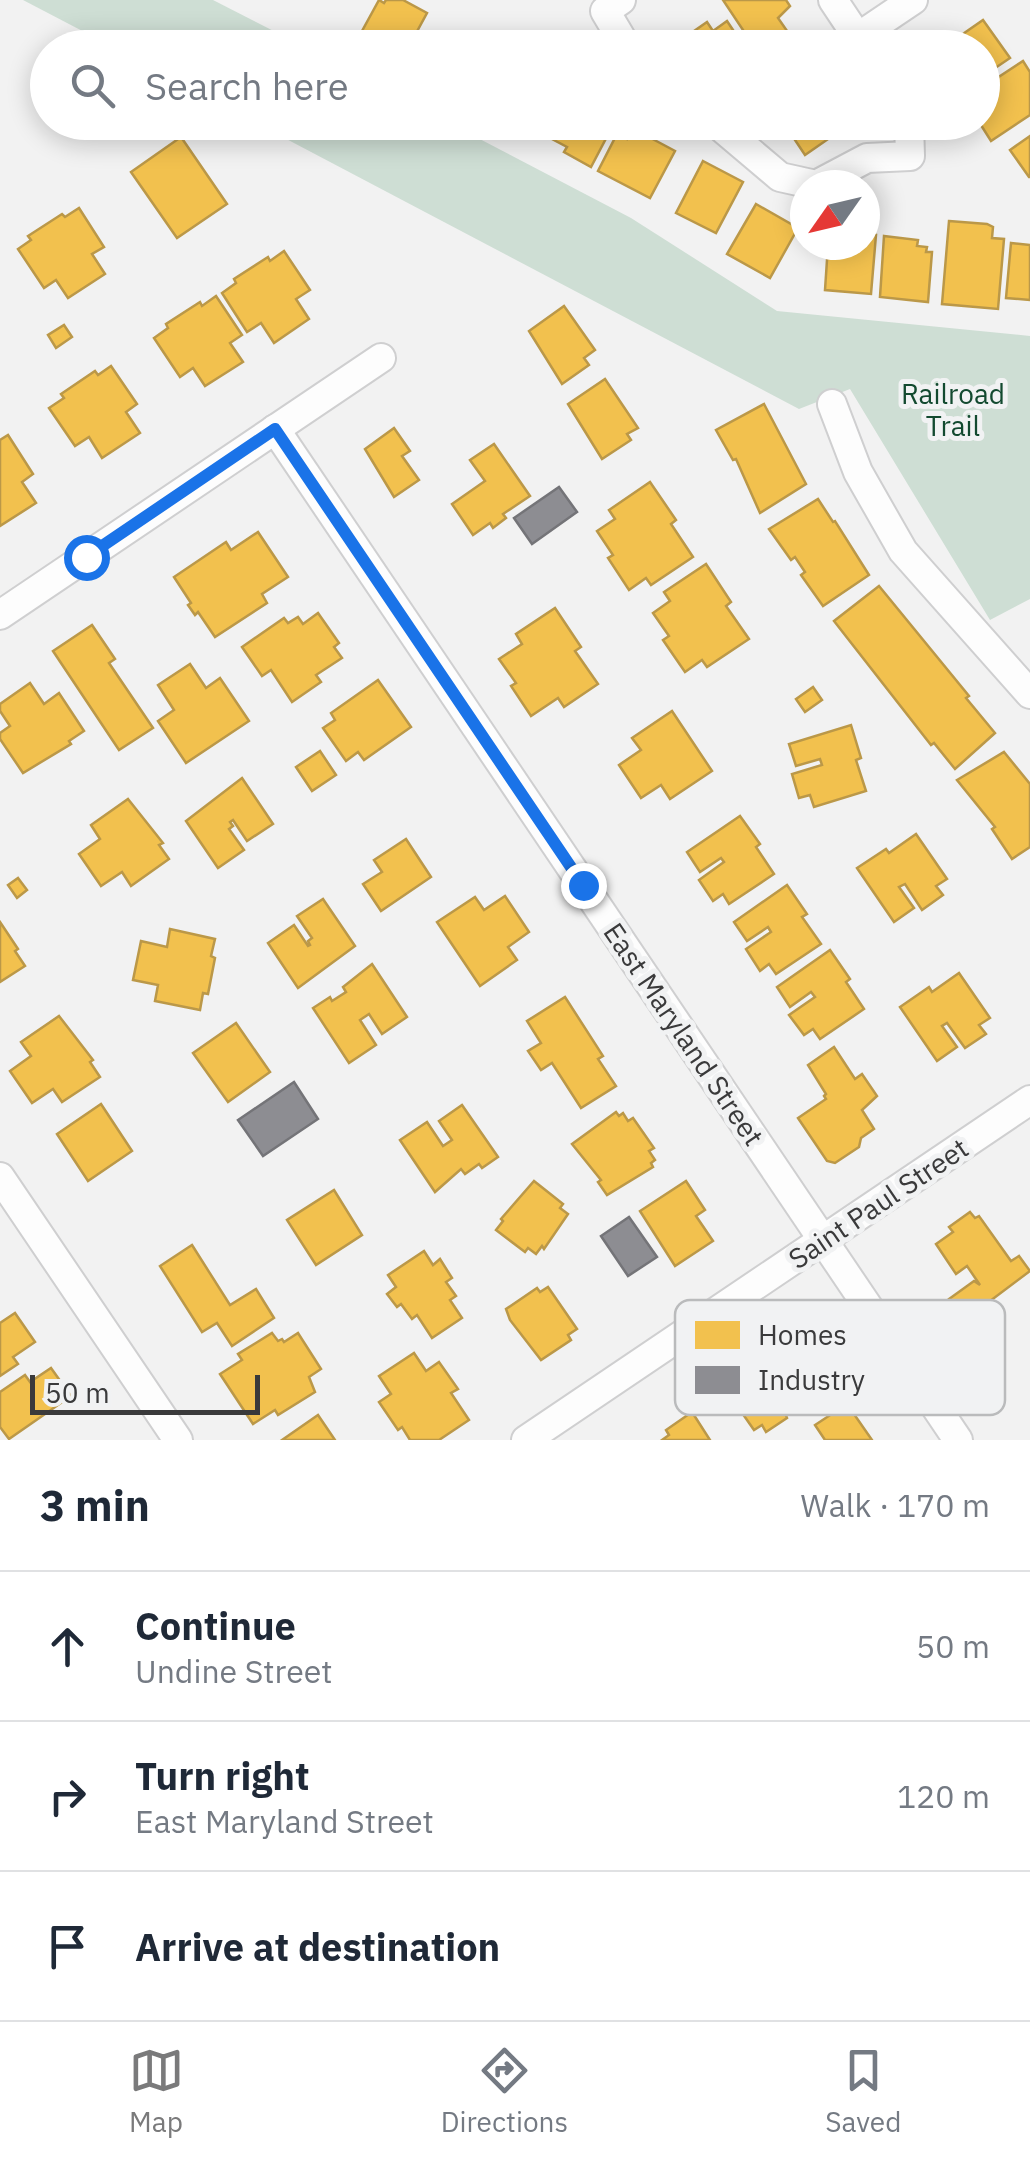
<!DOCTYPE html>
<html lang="en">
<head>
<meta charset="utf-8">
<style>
	body { margin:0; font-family:"IBM Plex Sans",sans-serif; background:#f6f6f7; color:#1f2937 }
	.compass { position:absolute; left:790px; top:170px; width:90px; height:90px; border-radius:50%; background:#fff; box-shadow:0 5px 25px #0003; rotate:236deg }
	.scale { position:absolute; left:30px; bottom:25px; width:230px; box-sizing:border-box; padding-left:10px; border:5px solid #3a3a3b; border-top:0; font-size:28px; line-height:35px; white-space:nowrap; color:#3a3a3b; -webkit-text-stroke:8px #f1f2f3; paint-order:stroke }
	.stop { position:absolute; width:30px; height:30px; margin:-22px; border:8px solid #1a73e8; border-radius:50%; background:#fff }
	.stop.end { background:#1a73e8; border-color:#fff; box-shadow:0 2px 10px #0008 }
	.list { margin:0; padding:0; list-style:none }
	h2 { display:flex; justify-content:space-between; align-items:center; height:130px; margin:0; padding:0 40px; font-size:42px }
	h2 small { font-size:32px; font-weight:400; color:#747a83 }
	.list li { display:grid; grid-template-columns:65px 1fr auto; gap:30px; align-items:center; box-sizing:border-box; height:150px; padding:0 40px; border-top:2px solid #e0e1e3 }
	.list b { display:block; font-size:38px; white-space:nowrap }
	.list p { margin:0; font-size:32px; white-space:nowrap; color:#747a83 }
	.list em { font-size:32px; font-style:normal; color:#747a83 }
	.icon { flex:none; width:55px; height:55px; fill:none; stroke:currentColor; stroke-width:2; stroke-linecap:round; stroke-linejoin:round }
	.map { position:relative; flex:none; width:1030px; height:1440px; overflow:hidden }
	.search { position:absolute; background:#fff; box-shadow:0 5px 25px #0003; left:30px; right:30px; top:30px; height:110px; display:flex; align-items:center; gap:25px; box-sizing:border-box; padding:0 35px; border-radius:55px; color:#747a83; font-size:38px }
	.sheet { height:580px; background:#fff }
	nav { display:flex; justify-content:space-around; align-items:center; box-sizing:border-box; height:140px; border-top:2px solid #e0e1e3; background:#fff; font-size:28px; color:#747a83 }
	nav a { display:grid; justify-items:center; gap:5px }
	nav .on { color:#7a7a7b }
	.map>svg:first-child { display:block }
</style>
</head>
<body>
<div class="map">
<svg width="1030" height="1440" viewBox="0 0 1030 1440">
	<rect width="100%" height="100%" fill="#f2f2f2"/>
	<g fill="#ceded4">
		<polygon points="23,0 213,0 305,47 113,47"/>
		<polygon points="256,123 449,123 631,218 777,311 1030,336 1030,599 990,620 850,389 799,409"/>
	</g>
	<g fill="#f2c14e" stroke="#bb9848" stroke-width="2.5">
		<polygon points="379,0 384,3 386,0 403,0 427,13 408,48 366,48 356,42"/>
		<polygon points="723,0 786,0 790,6 778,18 794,41 785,48 755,48"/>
		<polygon points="983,20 1010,58 982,77 982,48 944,47"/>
		<polygon points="727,21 745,48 674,45 707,22 713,31"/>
		<polygon points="431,35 447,43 450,37 470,48 424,48"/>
		<polygon points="1023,61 1030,72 1030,115 991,141 979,122 982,122 982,88"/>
		<polygon points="509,122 543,122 536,136"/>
		<polygon points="556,122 611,122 612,127 591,167 564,152 567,147 552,139 555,133 551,131"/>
		<polygon points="783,122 840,122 844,128 805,155"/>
		<polygon points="632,128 675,151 650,198 598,171 617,134 627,139"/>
		<polygon points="1030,136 1030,177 1029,177 1010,150"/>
		<polygon points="181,137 227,204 177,238 131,172"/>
		<polygon points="703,161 743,182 716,233 676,213"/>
		<polygon points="756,204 798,228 770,278 727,254"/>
		<polygon points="79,208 104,247 92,254 105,274 68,298 56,280 44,288 18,249 31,240 28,236 62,214 65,217"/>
		<polygon points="949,221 987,224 993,227 992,238 1004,239 998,309 942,304"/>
		<polygon points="865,234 876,235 871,294 825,290 828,245 865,245"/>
		<polygon points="884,236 918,240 917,246 927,247 926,252 932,252 928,302 880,297"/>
		<polygon points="1011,243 1030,245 1030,300 1006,298"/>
		<polygon points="284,251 310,290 296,299 309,319 274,343 261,323 247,332 222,293 236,283 234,279 268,257 270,261"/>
		<polygon points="216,296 242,335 230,343 243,362 205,386 193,368 180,377 154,338 168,328 166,324 200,302 202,306"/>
		<polygon points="564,306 595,350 584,358 589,365 562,384 529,331"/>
		<polygon points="64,325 72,337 56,348 48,335"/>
		<polygon points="111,366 137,404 126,412 140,433 102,458 89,437 75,446 49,408 64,398 61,394 95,371 98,375"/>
		<polygon points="605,379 638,428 627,434 631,440 602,459 568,404"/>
		<polygon points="764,404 806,484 760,513 736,459 733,460 716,430"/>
		<polygon points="394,428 410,451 402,456 419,480 394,497 365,449"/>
		<polygon points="8,435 33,474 22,482 36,503 0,526 0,440"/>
		<polygon points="494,444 530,496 503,514 506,518 493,528 490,523 473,535 452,504 485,481 470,460"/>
		<polygon points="650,482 676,520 671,524 693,557 651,585 646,578 629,590 608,558 613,555 597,531 615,519 609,510"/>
		<polygon points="818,499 833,522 835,521 869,575 823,606 801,575 805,572 795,557 791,560 769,529"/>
		<polygon points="258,532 288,577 262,594 267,603 215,637 198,612 195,615 188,605 191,603 174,577 226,542 231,550"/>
		<polygon points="706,564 731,602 726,606 749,639 707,667 702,660 685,672 663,640 669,636 653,613 670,601 664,592"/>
		<polygon points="879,586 969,696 966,698 995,733 955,769 934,743 931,745 834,621"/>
		<polygon points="555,608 581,647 575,651 598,684 564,707 558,698 531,716 511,686 516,683 499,659 522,644 516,634"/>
		<polygon points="318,613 339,643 334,647 342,658 316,675 321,682 292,702 271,670 262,676 242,647 284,618 288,623 298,617 303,624"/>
		<polygon points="92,625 115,659 109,663 153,728 119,750 53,651"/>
		<polygon points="190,664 206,688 220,678 249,721 186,763 158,721 174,710 158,685"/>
		<polygon points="378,680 411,727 364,760 358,752 346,761 323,728 335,720 331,713"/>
		<polygon points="30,683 44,704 59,693 84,731 69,741 71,744 23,773 0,739 0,733 10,726 0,711 0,704"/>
		<polygon points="813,687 822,700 805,712 796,699"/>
		<polygon points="672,711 712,771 670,799 661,785 641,798 619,765 641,750 632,738"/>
		<polygon points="851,725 861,758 856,760 866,791 814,807 810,795 799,798 792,774 822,765 820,759 796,766 789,744"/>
		<polygon points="320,751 336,775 312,791 296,767"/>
		<polygon points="1004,752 1030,784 1030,847 1012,859 992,829 995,827 957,780"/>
		<polygon points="242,778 273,824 247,841 233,820 230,822 233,826 229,829 244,850 218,868 186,821"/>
		<polygon points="128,799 163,843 159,845 169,859 131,886 122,872 101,886 79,854 100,839 91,825"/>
		<polygon points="740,816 760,844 756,847 774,874 729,904 723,894 713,901 699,880 724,862 721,858 700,872 687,852"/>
		<polygon points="916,834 947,879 936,886 943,895 922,910 905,884 899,887 914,908 894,922 857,868 886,849 889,853"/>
		<polygon points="406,839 431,877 381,911 363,884 382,872 374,860"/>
		<polygon points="18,878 27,890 17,898 8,885"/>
		<polygon points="787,885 807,914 802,917 821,944 776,974 769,964 760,971 746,949 771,932 768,927 747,941 734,922"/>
		<polygon points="505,896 529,932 508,947 517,960 480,986 437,922 475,897 484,910"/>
		<polygon points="323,899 355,946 298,988 268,943 294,925 308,946 310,945 308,941 312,938 297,916"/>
		<polygon points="0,922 18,949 15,951 25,966 0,982"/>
		<polygon points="170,929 215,939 211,956 215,958 208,994 203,993 200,1010 155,1001 158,985 133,980 141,941 167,947"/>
		<polygon points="830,950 850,979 846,982 864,1009 820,1039 813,1029 804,1035 789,1015 815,997 811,992 790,1007 777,987"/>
		<polygon points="372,964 407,1017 382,1034 369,1014 360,1020 376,1045 349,1063 313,1008 330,997 332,1001 346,992 343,987"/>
		<polygon points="959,973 990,1018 979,1025 986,1034 965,1048 947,1023 942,1026 957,1047 937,1061 900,1007 929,987 932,992"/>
		<polygon points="565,997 603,1056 598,1059 616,1086 581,1108 552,1063 541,1070 528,1051 541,1043 527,1021"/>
		<polygon points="59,1016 93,1060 90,1062 100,1077 62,1102 53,1089 32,1103 10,1071 31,1056 21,1042"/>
		<polygon points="236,1023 270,1072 228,1102 193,1053"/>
		<polygon points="834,1047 855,1079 862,1074 877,1096 862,1110 874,1129 861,1138 859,1147 835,1163 827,1161 798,1118 826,1099 824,1096 826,1094 808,1065"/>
		<polygon points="101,1104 132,1151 88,1181 57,1134"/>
		<polygon points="462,1105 498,1157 482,1168 479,1164 465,1174 461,1169 435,1192 400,1140 427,1122 443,1146 452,1140 439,1121"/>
		<polygon points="616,1112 619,1116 623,1113 628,1121 633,1118 654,1148 649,1151 655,1160 651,1163 653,1167 607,1195 598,1182 601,1180 572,1144"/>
		<polygon points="534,1181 563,1204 560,1208 568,1214 544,1249 542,1246 536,1254 528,1248 525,1252 496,1230 503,1221 501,1219"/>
		<polygon points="686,1181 705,1210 696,1216 713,1241 675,1266 640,1211"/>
		<polygon points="334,1190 362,1235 316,1265 287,1220"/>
		<polygon points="970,1212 975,1218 979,1216 1011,1261 1019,1256 1030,1271 990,1301 1000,1316 973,1334 949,1299 974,1281 980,1285 967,1266 956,1274 936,1244 953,1232 949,1227"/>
		<polygon points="192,1245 230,1305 256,1289 274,1318 232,1346 217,1323 202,1332 160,1266"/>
		<polygon points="424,1251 433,1265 440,1259 452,1278 446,1282 456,1296 450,1300 462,1318 432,1338 417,1315 412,1319 401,1304 397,1307 387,1294 396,1287 388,1275"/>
		<polygon points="548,1287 577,1329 568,1335 571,1340 541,1360 510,1320 506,1309 537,1288 540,1292"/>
		<polygon points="15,1313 35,1342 13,1357 18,1364 0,1376 0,1323"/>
		<polygon points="808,1328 846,1384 815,1405 804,1389 782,1404 787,1418 766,1432 762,1425 754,1430 724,1387 756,1365 760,1372 775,1362 770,1354"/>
		<polygon points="272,1333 278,1341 282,1339 284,1342 298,1333 321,1369 309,1377 315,1392 278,1415 275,1410 253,1424 220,1374 242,1360 238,1354"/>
		<polygon points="414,1353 426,1371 439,1362 458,1389 451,1393 469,1420 439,1440 410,1440 402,1427 398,1430 379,1402 391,1394 379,1376"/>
		<polygon points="51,1368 71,1396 9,1439 0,1427 0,1392 25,1375 30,1382"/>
		<polygon points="847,1404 872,1440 825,1440 815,1425"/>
		<polygon points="692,1412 710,1440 662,1440 669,1435 666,1430"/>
		<polygon points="318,1415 335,1440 282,1440"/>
	</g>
	<g fill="#8d8d92" stroke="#747478" stroke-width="2.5">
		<polygon points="559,487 577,512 532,544 514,518"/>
		<polygon points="294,1082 318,1119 263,1156 238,1120"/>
		<polygon points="629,1217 657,1257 628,1276 601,1236"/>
	</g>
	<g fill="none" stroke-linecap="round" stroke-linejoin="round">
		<defs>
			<g id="minor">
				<polyline points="621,0 605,11 627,48"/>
				<polyline points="833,0 865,48"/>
				<polyline points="858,37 913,0"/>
				<polyline points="715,122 780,177 816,185 867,158 910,156 909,122"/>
				<polyline points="832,404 858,472 903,551 1030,694"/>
				<polyline points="275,429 958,1440"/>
				<polyline points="0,615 381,358"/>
				<polyline points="0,1177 178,1440"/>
				<polyline points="526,1440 1030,1100"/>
			</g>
		</defs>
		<use href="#minor" stroke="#cfcfd0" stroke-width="32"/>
		<use href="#minor" stroke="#fdfdfd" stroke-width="28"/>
	</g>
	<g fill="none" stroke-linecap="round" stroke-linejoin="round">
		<polyline stroke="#1a73e8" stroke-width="12" points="86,557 275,429 583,885"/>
	</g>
	<g text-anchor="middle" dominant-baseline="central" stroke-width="10" stroke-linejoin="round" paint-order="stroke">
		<g font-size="28" fill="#134a30" stroke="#f1f2f3">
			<text x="953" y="393">Railroad<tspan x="953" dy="32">Trail</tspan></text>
		</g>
		<g font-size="28" fill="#3a3a3b" stroke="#f1f2f3">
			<text transform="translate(684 1034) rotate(56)">East Maryland Street</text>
			<text transform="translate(878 1203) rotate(-34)">Saint Paul Street</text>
		</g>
	</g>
	<rect x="675" y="1300" width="330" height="115" rx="15" fill="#f1f2f3" stroke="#babbbc" stroke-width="2.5"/>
	<rect x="695" y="1321" width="45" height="28" fill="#f2c14e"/>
	<rect x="695" y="1366" width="45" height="28" fill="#8d8d92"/>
	<g font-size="28" fill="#3a3a3b">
		<text x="758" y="1345">Homes</text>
		<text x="758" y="1390">Industry</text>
	</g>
</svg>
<svg class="compass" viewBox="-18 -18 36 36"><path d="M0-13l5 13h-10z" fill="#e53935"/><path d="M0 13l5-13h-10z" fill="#747a83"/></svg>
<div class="scale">50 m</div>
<div class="stop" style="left:86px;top:557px"></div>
<div class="stop end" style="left:583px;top:885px"></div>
<div class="search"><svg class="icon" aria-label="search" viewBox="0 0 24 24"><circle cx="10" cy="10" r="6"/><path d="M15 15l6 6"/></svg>Search here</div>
</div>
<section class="sheet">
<h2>3 min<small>Walk · 170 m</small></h2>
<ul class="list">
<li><svg class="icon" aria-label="ahead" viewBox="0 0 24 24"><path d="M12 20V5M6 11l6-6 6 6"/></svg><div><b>Continue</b><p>Undine Street</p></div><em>50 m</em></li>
<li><svg class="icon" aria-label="right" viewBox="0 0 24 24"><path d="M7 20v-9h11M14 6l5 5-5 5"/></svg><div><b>Turn right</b><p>East Maryland Street</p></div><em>120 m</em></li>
<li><svg class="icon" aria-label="arrive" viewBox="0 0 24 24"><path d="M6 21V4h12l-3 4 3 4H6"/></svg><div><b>Arrive at destination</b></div></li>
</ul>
</section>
<nav>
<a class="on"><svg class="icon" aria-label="map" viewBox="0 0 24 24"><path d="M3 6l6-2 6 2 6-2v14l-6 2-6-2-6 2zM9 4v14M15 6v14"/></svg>Map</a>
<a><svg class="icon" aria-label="directions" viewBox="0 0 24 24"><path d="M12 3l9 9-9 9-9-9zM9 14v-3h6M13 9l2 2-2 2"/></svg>Directions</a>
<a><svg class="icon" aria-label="saved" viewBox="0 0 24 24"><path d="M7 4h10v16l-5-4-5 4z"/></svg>Saved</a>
</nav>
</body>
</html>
